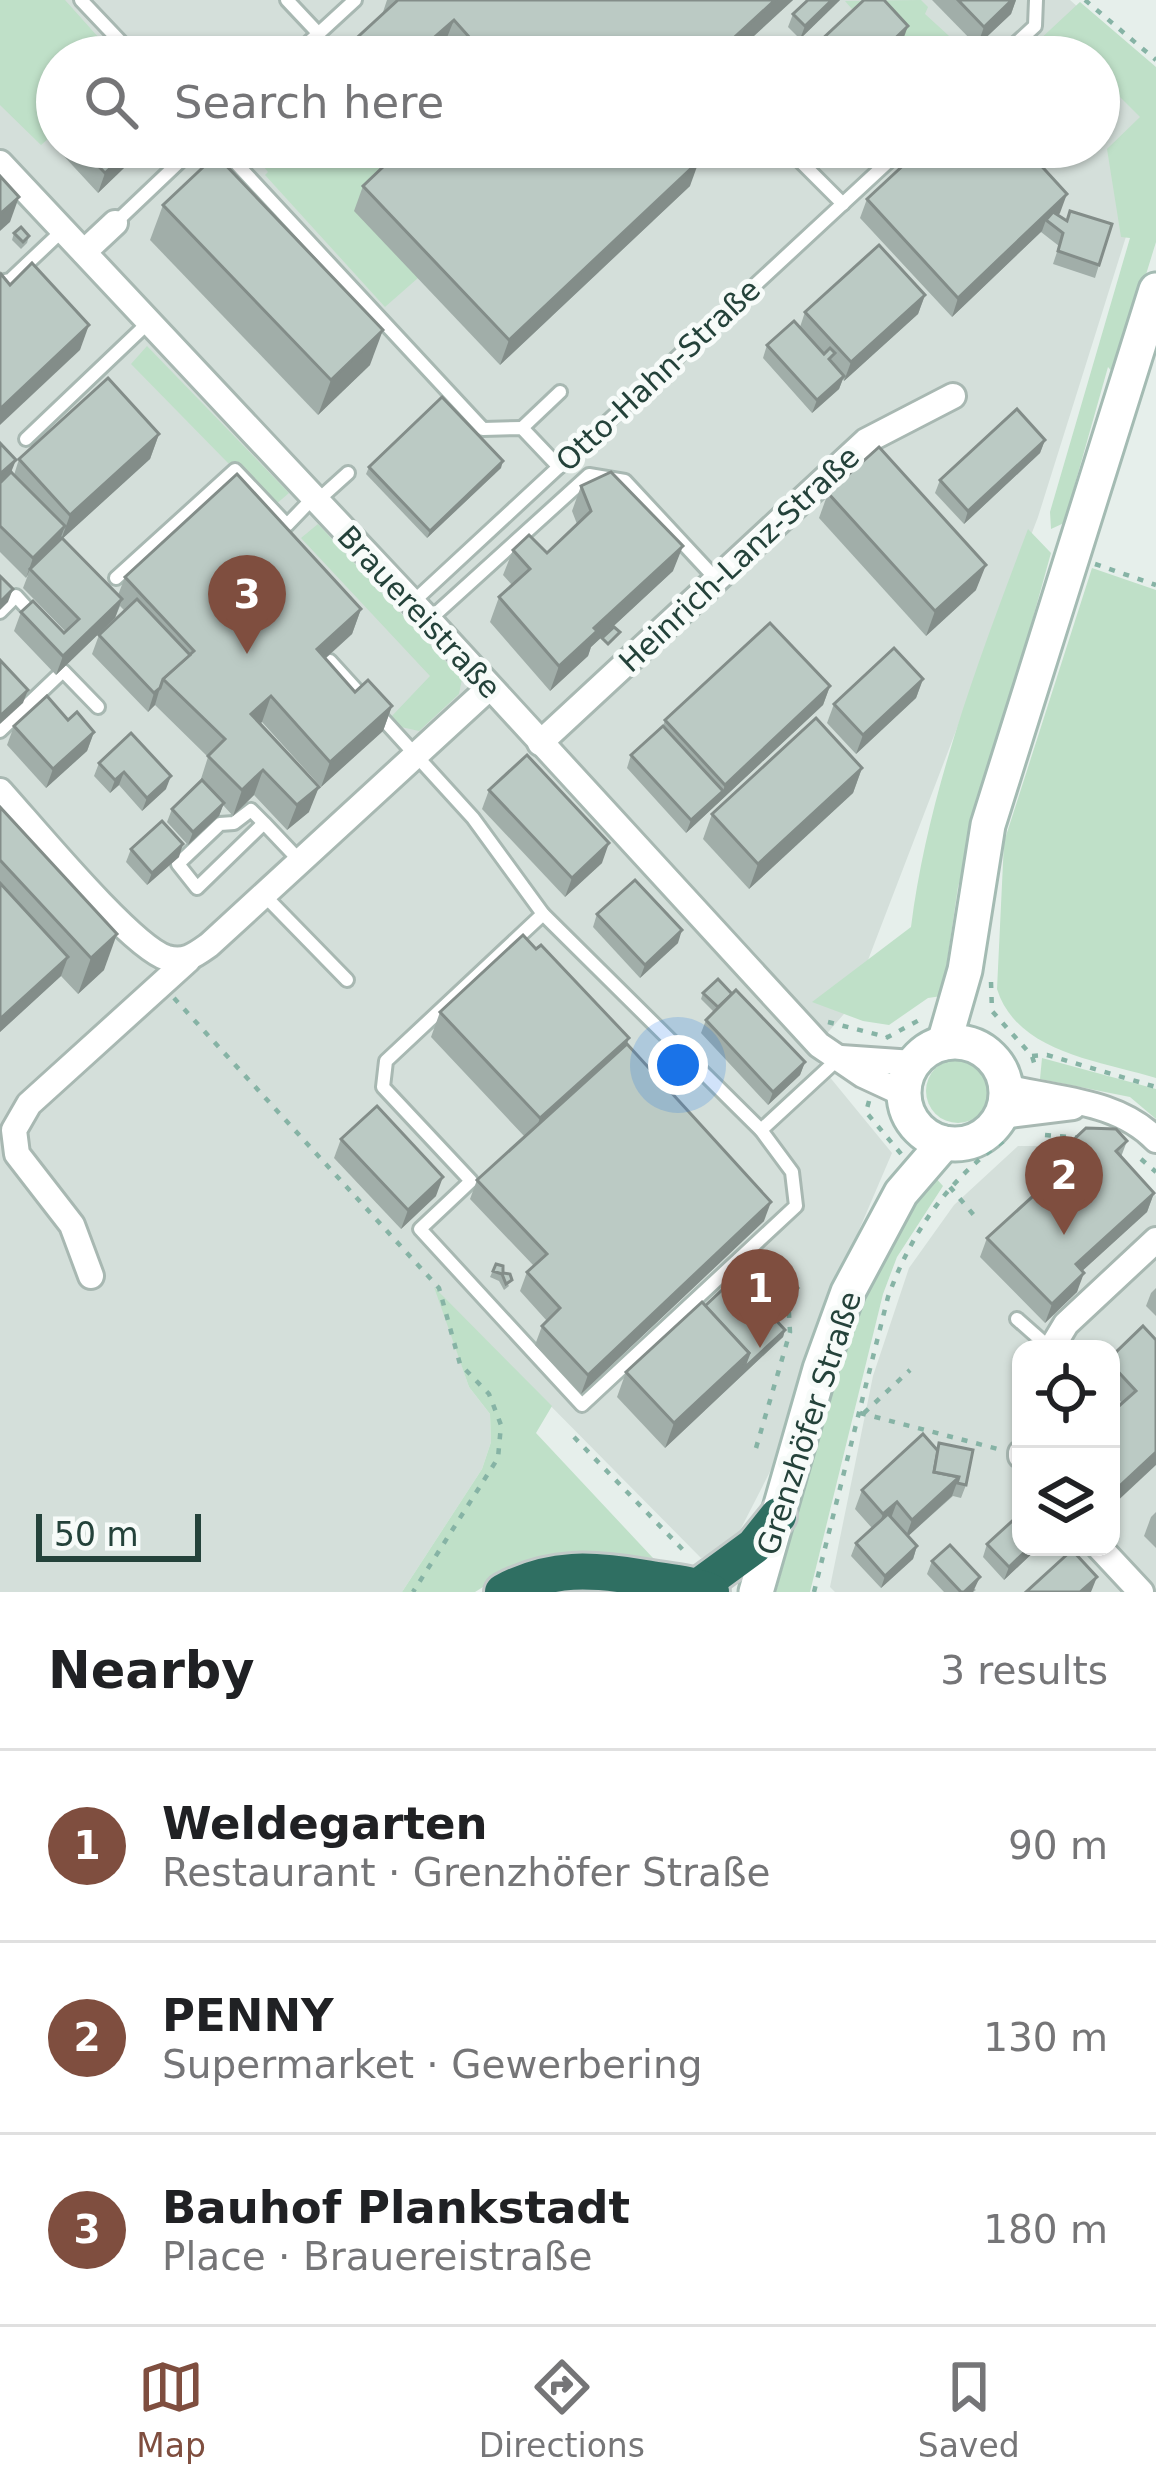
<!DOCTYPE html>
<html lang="en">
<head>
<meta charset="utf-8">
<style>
	body { margin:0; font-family:"DejaVu Sans",sans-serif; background:#f2f2f2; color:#202124 }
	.controls { position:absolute; right:36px; bottom:36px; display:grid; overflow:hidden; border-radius:24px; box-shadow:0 3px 9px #0004 }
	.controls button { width:108px; height:108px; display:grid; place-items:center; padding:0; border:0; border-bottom:3px solid #e0e0e0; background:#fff; color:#202124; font:60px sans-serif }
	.scale { position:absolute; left:36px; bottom:30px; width:165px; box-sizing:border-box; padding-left:12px; border:6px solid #24423a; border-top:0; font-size:33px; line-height:42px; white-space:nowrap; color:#24423a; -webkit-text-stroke:9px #f7fbf9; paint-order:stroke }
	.you { position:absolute; left:678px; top:1065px; width:42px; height:42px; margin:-30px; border:9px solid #fff; border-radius:50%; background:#1a73e8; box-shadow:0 0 0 18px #1a73e833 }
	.badge { display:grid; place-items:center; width:78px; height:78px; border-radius:50%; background:#7f4e3f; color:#fff; font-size:39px; font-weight:700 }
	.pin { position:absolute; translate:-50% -99px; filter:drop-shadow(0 3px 6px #0008) }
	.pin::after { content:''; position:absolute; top:63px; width:42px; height:36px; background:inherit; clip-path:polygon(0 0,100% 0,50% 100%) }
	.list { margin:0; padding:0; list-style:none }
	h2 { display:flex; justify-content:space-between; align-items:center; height:156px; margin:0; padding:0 48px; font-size:51px }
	h2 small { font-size:39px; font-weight:400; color:#757577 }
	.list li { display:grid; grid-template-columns:78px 1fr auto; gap:36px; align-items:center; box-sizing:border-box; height:192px; padding:0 48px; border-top:3px solid #e0e0e0 }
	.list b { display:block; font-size:45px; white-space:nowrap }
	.list p { margin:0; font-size:39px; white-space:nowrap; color:#757577 }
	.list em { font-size:39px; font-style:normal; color:#757577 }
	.icon { flex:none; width:66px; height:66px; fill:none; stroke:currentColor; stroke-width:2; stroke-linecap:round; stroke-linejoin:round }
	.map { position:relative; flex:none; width:1156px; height:1592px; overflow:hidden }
	.search { position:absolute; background:#fff; box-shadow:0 3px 9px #0004; left:36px; right:36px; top:36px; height:132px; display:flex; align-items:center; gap:30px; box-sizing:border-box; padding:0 42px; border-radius:66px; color:#757577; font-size:45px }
	.sheet { height:732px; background:#fff }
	nav { display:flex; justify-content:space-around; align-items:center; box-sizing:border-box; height:168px; border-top:3px solid #e0e0e0; background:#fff; font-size:33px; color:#757577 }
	nav a { display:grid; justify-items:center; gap:6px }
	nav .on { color:#7f4e3f }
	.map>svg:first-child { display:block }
</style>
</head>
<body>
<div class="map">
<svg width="1156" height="1592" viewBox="0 0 1156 1592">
	<rect width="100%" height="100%" fill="#e6efeb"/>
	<g fill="#d4dfda" fill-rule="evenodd">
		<path d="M 0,0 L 1070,0 L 1156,77 L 1156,141 L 1038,517 L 850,1007 L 810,1053 L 892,1153 L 829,1300 L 778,1456 L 732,1546 L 701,1558 L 436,1290 L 469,1387 L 490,1414 L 491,1442 L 482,1469 L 402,1592 L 0,1592 ZM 57,57 L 1099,57 L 1099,147 L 57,147 Z"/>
		<path d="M 1018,1146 L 1110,1146 L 1156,1196 L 1156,1592 L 835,1592 L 830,1587 L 873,1376 L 909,1268 L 954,1205 ZM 1021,1349 L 1111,1349 L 1111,1547 L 1021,1547 Z"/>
	</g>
	<g fill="#bfe0c8">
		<polygon points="0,0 65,0 116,57 57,57 57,131 41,145 0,105"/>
		<polygon points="921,0 928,7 925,14 972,57 908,57 863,2 852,9 845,1"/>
		<polygon points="1080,2 1156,67 1156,242 1115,375 1108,367 1064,523 1051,529 1050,512 1130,238 1121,237 1107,149 1140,117 1099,76 1099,57 1080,57 1069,47 1058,57 1021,57"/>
		<polygon points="248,147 421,147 418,278 385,307 265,175 268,172"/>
		<polygon points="147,346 289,493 275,505 239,467 228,463 131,364"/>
		<polygon points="318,524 462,679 459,694 419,731 401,727 391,717 430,676 301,538"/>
		<path d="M 1028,529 L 1051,553 L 958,887 L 942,996 L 928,998 L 889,1025 L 863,1021 L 812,1002 L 911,927 C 928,792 980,656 1028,529 Z"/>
		<path d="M 1092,568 L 1156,590 L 1156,1078 C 1100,1061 1017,1053 997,989 L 1004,842 Z"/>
		<polygon points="1042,1058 1156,1089 1156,1119 1130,1097 1040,1079"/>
		<circle cx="958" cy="1091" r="32"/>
		<polygon points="933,1175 943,1186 897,1257 883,1294 810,1592 776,1592 848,1332 867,1284"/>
		<polygon points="434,1287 552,1406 536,1433 653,1558 572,1551 520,1564 475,1592 402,1592 482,1469 491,1442 490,1414 469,1387"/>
	</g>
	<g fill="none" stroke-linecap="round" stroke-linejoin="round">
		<defs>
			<g id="lane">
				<polyline points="81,0 135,57"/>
				<polyline points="287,0 319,34"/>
				<polyline points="293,57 355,0"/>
				<polyline points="1001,57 1035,26 1036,0"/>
				<polyline points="221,147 483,429 522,428 559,467"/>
				<polyline points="791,152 843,204"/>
				<polyline points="115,223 195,147"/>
				<polyline points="0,282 10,280 63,230"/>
				<polyline points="522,428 560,392"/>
				<polyline points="26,439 149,322"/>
				<polyline points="318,500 348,473"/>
				<polyline points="116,578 235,470 287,525 313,498"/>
				<polyline points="413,602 904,147"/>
				<polyline points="0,612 16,596 35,617"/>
				<polyline points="429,620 589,475 625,481 717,580"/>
				<polyline points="330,661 473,818 543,914 761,1130 838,1059"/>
				<polyline points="0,731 63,671 98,707"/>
				<polyline points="264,823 251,810 234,823 220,824 178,864 197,888 264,823 300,861"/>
				<polyline points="264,895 347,980"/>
				<polyline points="543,914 386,1061 383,1087 471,1181 420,1229 582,1405 796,1206 792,1172 761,1130"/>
				<polyline points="1017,1319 1051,1349"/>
			</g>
			<g id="street">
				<polyline points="0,163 429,620 819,1045 863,1075 904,1094"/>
				<polyline points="84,252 115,223"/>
				<polyline points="540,743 866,441 953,396"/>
				<path d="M 0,791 C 31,825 131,947 167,958 C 185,963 195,955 209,945 L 489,688"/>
				<polyline points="841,1058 913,1063"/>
				<path d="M 1006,1087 C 1057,1100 1118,1100 1156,1140"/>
				<polyline points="1002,1116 1073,1107"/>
				<polyline points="91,1276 72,1225 17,1154 14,1130 29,1104 188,960"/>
				<polyline points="1051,1349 1066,1324 1156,1240"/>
				<polyline points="1021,1453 1021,1456"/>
				<polyline points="1099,1547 1141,1592"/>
			</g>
			<g id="secondary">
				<circle cx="955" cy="1093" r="51"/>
				<polyline points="944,1043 965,970 988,825 1156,290"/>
				<polyline points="756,1592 820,1369 848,1292 901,1193 944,1143"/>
			</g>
			<g id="highway">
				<polyline points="698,1587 754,1546 778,1516"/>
				<path d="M 503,1592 C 551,1566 593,1569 645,1578 C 667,1582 690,1583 711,1592"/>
			</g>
		</defs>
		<use href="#lane" stroke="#a8b8b2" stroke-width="18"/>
		<use href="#street" stroke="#a8b8b2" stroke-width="30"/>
		<use href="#secondary" stroke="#a4bbb3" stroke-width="39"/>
		<use href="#highway" stroke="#c2cac8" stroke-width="42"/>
		<g stroke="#86b3a5" stroke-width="4.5" stroke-dasharray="6 9" stroke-linecap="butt">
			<polyline points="1085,0 1156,60"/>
			<polyline points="1095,564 1156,585"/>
			<polyline points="991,982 992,1011 1032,1056 1036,1069"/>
			<polyline points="174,998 439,1288 460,1364 489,1394 501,1425 498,1458 413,1592"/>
			<polyline points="828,1022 887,1037"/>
			<polyline points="886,1038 923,1018"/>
			<polyline points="1032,1056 1047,1055 1156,1087"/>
			<polyline points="869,1101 866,1112 902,1155"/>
			<polyline points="1045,1135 1082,1138"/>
			<polyline points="1141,1159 1156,1172"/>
			<polyline points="950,1187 978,1220"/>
			<polyline points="860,1413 998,1449"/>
			<polyline points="864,1413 910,1370"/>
			<polyline points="574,1437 686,1553"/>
			<polyline points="756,1448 790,1332 788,1297 800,1285"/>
			<path d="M 814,1592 L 888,1297 C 911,1233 948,1179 1005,1140"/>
		</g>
		<use href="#lane" stroke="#fff" stroke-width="12"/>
		<use href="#street" stroke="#fff" stroke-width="24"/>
		<use href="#secondary" stroke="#fff" stroke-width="33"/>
		<use href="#highway" stroke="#2f6f62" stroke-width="36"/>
	</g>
	<g fill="#a1aea9">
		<polygon points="387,0 793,0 731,57 455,57 444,45 382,15"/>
		<polygon points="808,0 840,0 800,39 788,27 793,14"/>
		<polygon points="932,0 1016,0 1011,14 977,46"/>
		<polygon points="57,122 57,147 131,147 125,167 98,193 50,141"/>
		<polygon points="363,186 690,186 500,365 354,211"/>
		<polygon points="867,199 1060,213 1058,215 1099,265 1095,278 1053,264 1059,246 1041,232 1042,231 952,317 860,218"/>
		<polygon points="163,205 370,365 318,415 150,240"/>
		<polygon points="14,233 29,236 27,243 21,249 12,240"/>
		<polygon points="925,295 918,314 844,381 843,379 839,389 812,413 763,358 767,345 800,327 805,312"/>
		<polygon points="159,434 150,459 63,538 118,595 125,577 361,609 352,634 325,659 355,692 392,706 383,731 321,787 262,722 260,723 309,812 287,830 254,795 233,816 223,805 219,816 188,845 167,822 172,809 200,782 208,757 155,705 148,712 92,654 99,635 125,611 120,606 115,618 56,675 14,631 21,612 64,633 66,632 23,588 28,575 26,578 0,552 0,443 14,475 19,459"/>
		<polygon points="1045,440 1040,453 964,524 935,493 940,480"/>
		<polygon points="369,467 501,468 427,538 366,474"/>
		<polygon points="581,486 673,571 591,647 588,656 550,691 490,622 499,597 512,585 503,575 513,550 547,553 577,524 572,511"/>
		<polygon points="828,493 976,590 926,636 819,518"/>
		<polygon points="923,679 916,698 856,754 827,723 834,704"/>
		<polygon points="830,686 823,705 686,833 627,768 631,755 663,726 665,720"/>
		<polygon points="68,720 94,732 87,751 46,788 7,745 14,726"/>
		<polygon points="99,763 166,789 142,811 119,785 110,793 94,776"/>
		<polygon points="862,768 853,793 749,889 703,839 712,814"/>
		<polygon points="489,790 602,863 565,897 482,809"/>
		<polygon points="0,807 104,970 78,994 61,976 0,1032"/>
		<polygon points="131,849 179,857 147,885 126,862"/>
		<polygon points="597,914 678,943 640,978 593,927"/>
		<polygon points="703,993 732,994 805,1062 800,1075 768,1105 701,1033 706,1020 714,1012 701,999"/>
		<polygon points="440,1012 627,1044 764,1221 581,1394 535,1345 542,1326 547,1321 520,1291 527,1272 534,1266 470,1199 477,1180 525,1137 431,1037"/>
		<polygon points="341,1139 436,1196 401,1229 334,1158"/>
		<polygon points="1127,1141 1121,1157 1154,1193 1147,1212 1082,1271 1077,1292 1045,1323 980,1257 987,1238 1063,1169 1060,1165 1067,1146"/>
		<polygon points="496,1264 509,1286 504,1290 499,1281 490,1277"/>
		<polygon points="745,1275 764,1286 755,1295 742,1282"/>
		<polygon points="1156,1288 1156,1316 1146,1306 1151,1293"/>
		<polygon points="705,1306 785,1330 783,1337 665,1448 617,1397 626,1372"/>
		<polygon points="1156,1340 1111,1507 1122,1403 1111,1391 1111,1357"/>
		<polygon points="923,1434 966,1485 961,1498 953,1496 908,1536 917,1546 913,1559 881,1588 851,1556 856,1543 872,1528 855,1509 862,1490"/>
		<polygon points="1156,1512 1156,1548 1144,1536 1151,1517"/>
		<polygon points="987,1544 1021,1547 1039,1547 1004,1580 983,1557"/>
		<polygon points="932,1561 976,1590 973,1592 944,1592 927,1574"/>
	</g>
	<g fill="#838d89">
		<polygon points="775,0 793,0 731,57 713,57"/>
		<polygon points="832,0 840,0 800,39 805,26"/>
		<polygon points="1012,0 1016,0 1011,14 977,46 984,27"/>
		<polygon points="454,20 444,45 431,57 412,57"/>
		<polygon points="908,26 899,51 893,57 878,57 880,53"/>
		<polygon points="132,148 125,167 98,193 105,173"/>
		<polygon points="699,161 690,186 500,365 509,340"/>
		<polygon points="1067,194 1060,213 1050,223 1046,220 1042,231 952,317 958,298"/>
		<polygon points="19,197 10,222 0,231 0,214"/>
		<polygon points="925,295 918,314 844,381 851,362"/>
		<polygon points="89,325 80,350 0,425 0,409"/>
		<polygon points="383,330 370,365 318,415 331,380"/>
		<polygon points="844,376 839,389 812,413 817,400"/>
		<polygon points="159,434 150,459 61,540 70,515"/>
		<polygon points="1045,440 1040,453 964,524 968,511"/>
		<polygon points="16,460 6,485 0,491 0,474"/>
		<polygon points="503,461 501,468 427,538 430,531"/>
		<polygon points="65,526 58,545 30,569 26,578 33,558"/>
		<polygon points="683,546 673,571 591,647 588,656 550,691 559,666 594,628"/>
		<polygon points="986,565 976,590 926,636 935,611"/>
		<polygon points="13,589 8,602 0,610 0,602"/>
		<polygon points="122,599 115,618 56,675 63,656"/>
		<polygon points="361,609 352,634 308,674 317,649"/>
		<polygon points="923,679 916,698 856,754 863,735"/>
		<polygon points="830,686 823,705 686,833 691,820 723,791 725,785"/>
		<polygon points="160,688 155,705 148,712 154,693"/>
		<polygon points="28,690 23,703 0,724 0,716"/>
		<polygon points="271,696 262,722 242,739 251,714"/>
		<polygon points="392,706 383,731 321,787 330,762"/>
		<polygon points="94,732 87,751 46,788 53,769"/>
		<polygon points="862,768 853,793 749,889 758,864"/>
		<polygon points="263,770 254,795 233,816 242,790"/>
		<polygon points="124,772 119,785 110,793 115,780"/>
		<polygon points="171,776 166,789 142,811 147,798"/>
		<polygon points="319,787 309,812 287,830 297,805"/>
		<polygon points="224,803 219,816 188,845 193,832"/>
		<polygon points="609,843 602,863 565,897 572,878"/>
		<polygon points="183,844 179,857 147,885 152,873"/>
		<polygon points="682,930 678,943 640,978 645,965"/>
		<polygon points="117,934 104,970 78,994 91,958"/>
		<polygon points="68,957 61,976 0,1032 0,1019"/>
		<polygon points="629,1038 620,1063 531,1144 540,1118"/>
		<polygon points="805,1062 800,1075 768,1105 773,1092"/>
		<polygon points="443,1177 436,1196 401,1229 408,1210"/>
		<polygon points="1154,1193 1147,1212 1069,1283 1076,1264"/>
		<polygon points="771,1202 764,1221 581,1394 588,1375"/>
		<polygon points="1084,1273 1077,1292 1045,1323 1052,1304"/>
		<polygon points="785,1330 783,1337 665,1448 674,1423 749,1353"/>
		<polygon points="1156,1452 1156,1465 1111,1507 1111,1494"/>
		<polygon points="959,1477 952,1496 905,1539 912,1520"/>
		<polygon points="897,1502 890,1521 876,1533 883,1514"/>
		<polygon points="917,1546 913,1559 881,1588 885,1576"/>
		<polygon points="1030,1547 1039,1547 1004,1580 1009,1567"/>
		<polygon points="980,1577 973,1592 964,1592"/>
		<polygon points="1097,1577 1091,1592 1080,1592"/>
	</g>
	<g fill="#bbcac4" stroke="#838d89" stroke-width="3">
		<polygon points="398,0 775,0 713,57 487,57 454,20 412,57 336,57"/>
		<polygon points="808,0 832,0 805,26 793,14"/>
		<polygon points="864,0 884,0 908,26 880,53 883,57 803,57"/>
		<polygon points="958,0 1012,0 984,27"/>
		<polygon points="924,43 937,57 909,57"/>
		<polygon points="747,44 760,57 735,56"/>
		<polygon points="80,147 131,147 132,148 105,173"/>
		<polygon points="404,147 686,147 699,161 509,340 363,186"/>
		<polygon points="923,147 1024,147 1067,194 958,298 867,199"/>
		<polygon points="216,155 383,330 331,380 163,205"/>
		<polygon points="0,176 19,197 0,214"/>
		<polygon points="1070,211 1112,224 1099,265 1058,251 1063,233 1046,220 1053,212 1067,221"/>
		<polygon points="21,227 29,236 23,242 14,233"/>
		<polygon points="879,245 925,295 851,362 805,312"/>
		<polygon points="32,263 89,325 0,409 0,276 1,274 10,285"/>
		<polygon points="794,321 824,354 830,348 835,353 829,359 844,376 817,400 767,345"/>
		<polygon points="108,378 159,434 70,515 19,459"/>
		<polygon points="442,397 503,461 430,531 369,467"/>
		<polygon points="1017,409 1045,440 968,511 940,480"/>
		<polygon points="0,443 16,460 0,474"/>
		<polygon points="879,447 986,565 935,611 828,493"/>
		<polygon points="11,472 65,526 33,558 0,526 0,483"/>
		<polygon points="611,472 683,546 594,628 597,631 559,666 499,597 530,569 513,550 529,535 547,553 591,511 581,486"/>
		<polygon points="237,474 361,609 317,649 355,692 368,680 392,706 330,762 271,696 251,714 319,787 297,805 263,770 242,790 208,756 225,739 163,679 194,651 125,577"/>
		<polygon points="62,538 122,599 63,656 21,612 33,601 64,633 79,619 30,569"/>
		<polygon points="0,576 13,589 0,602"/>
		<polygon points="137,599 190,655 163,679 160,688 154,693 99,635"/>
		<polygon points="770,623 830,686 725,785 665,720"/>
		<polygon points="614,627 620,632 608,644 602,638"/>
		<polygon points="894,648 923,679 863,735 834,704"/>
		<polygon points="0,660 28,690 0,716"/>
		<polygon points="47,696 68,720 77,712 94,732 53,769 14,726"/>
		<polygon points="816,718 862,768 758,864 712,814"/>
		<polygon points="663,726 723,791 691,820 631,755"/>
		<polygon points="131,733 171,776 147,798 124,772 115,780 99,763"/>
		<polygon points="527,755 609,843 572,878 489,790"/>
		<polygon points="202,780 224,803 193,832 172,809"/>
		<polygon points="0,807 117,934 91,958 0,860"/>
		<polygon points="162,821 183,844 152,873 131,849"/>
		<polygon points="635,880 682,930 645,965 597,914"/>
		<polygon points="0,883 68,957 0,1019"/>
		<polygon points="523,935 536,949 541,945 629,1038 540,1118 440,1012"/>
		<polygon points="718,979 732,994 718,1007 703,993"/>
		<polygon points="736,990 805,1062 773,1092 706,1020"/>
		<polygon points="627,1044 771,1202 588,1375 542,1326 560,1308 527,1272 547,1254 477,1180"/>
		<polygon points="377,1106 443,1177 408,1210 341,1139"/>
		<polygon points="1086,1128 1116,1129 1127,1141 1116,1151 1154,1193 1076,1264 1084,1273 1052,1304 987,1238 1076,1157 1067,1146"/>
		<polygon points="496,1264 503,1266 503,1273 510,1274 512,1280 506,1284 502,1274 493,1271"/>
		<polygon points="754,1267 766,1280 757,1288 745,1275"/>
		<polygon points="736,1277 785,1330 743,1369 749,1353 705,1306"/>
		<polygon points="702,1302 749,1353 674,1423 626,1372"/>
		<polygon points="1143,1326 1156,1340 1156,1452 1111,1494 1111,1413 1136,1391 1111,1364 1111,1357"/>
		<polygon points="923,1434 938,1451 934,1472 959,1477 912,1520 897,1502 883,1514 862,1490"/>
		<polygon points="939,1443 973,1450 966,1485 957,1483 959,1477 934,1472"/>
		<polygon points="1021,1513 1021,1547 1030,1547 1009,1567 987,1544"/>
		<polygon points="888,1514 917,1546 885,1576 856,1543"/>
		<polygon points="950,1545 980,1577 964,1592 961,1592 932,1561"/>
		<polygon points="1072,1550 1097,1577 1080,1592 1026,1592"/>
	</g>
	<g text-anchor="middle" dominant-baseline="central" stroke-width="10" stroke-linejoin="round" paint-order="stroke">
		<g font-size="30" fill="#24423a" stroke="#f7fbf9">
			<text transform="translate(658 375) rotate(-43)">Otto-Hahn-Straße</text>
			<text transform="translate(739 559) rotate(-43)">Heinrich-Lanz-Straße</text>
			<text transform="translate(419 612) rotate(47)">Brauereistraße</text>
			<text transform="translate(809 1423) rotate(-72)">Grenzhöfer Straße</text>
		</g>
	</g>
</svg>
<div class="controls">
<button><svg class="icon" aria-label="locate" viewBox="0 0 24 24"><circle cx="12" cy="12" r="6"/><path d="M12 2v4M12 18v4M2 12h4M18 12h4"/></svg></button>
<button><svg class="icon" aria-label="layers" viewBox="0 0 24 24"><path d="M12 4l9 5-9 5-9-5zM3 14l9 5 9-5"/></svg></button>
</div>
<div class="scale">50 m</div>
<div class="you"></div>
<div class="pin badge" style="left:760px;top:1348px">1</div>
<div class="pin badge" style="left:1064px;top:1235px">2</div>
<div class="pin badge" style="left:247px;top:654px">3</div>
<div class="search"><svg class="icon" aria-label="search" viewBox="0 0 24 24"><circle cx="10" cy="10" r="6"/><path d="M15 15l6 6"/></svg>Search here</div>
</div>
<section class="sheet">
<h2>Nearby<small>3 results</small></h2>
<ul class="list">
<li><span class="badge">1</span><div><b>Weldegarten</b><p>Restaurant · Grenzhöfer Straße</p></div><em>90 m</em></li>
<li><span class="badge">2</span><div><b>PENNY</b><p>Supermarket · Gewerbering</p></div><em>130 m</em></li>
<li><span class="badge">3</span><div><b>Bauhof Plankstadt</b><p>Place · Brauereistraße</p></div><em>180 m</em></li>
</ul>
</section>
<nav>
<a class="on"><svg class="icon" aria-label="map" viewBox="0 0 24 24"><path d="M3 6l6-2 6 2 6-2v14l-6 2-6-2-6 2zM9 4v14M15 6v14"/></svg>Map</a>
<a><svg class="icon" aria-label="directions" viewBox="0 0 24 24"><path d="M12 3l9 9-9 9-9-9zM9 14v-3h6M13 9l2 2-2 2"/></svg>Directions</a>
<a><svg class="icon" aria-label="saved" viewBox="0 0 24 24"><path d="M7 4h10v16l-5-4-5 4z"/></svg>Saved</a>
</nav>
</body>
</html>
